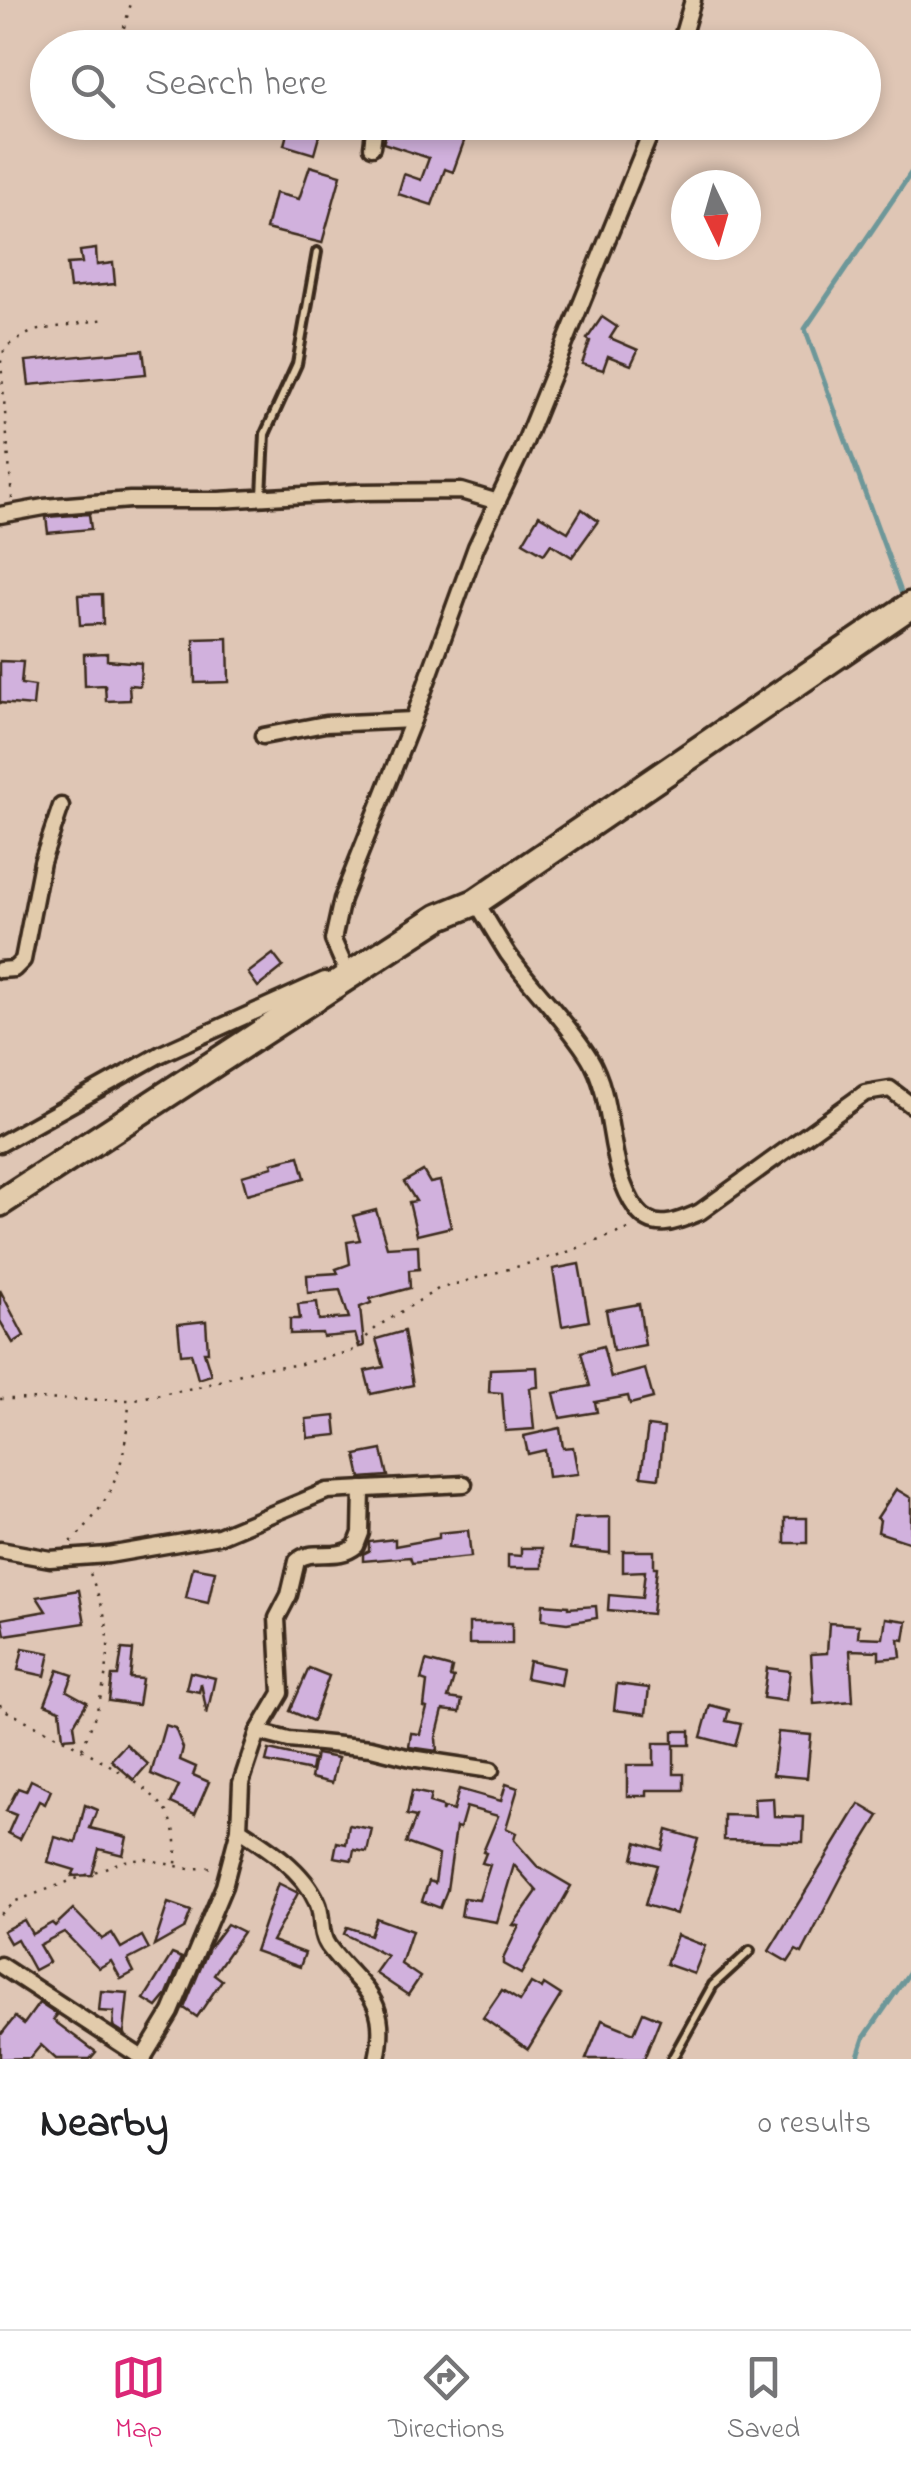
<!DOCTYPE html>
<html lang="en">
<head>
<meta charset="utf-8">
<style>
	body { margin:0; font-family:"Indie Flower",sans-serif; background:#f2f2f2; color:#202124 }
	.compass { position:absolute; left:671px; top:170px; width:90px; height:90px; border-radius:50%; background:#fff; box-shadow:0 5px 15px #0003; rotate:175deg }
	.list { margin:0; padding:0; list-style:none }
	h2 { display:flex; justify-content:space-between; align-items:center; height:130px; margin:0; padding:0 40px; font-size:42px }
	h2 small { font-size:32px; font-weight:400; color:#757577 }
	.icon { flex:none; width:55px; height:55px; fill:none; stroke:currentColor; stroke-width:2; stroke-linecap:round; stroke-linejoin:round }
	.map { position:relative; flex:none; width:911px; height:2059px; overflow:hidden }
	.search { position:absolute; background:#fff; box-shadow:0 5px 15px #0003; left:30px; right:30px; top:30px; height:110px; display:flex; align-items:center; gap:25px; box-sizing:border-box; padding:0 35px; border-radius:55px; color:#757577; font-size:38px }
	.sheet { height:270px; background:#fff }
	nav { display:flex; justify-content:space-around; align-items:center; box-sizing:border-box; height:140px; border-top:2px solid #e0e0e0; background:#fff; font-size:28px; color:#757577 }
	nav a { display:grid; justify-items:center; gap:5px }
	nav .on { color:#db2777 }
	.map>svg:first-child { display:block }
</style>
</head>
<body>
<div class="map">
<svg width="911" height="2059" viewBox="0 0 911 2059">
	<rect width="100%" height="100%" fill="#dfc6b5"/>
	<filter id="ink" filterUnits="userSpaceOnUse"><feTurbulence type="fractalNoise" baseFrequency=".01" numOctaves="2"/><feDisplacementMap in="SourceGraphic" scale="20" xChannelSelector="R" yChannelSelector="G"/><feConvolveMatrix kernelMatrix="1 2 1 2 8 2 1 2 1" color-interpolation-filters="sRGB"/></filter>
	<g filter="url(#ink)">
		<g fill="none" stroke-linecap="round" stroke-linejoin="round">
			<g stroke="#6d9799" stroke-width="5">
				<polyline points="904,600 805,329 911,173"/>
				<polyline points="857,2059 864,2038 911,1970"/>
			</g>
		</g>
		<g fill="#d1b1dd" stroke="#3b2a1e" stroke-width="2.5">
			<polygon points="290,122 323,122 314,154 284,145"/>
			<polygon points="390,122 471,122 453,172 445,169 432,205 398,194 404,174 421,180 429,158 383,143"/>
			<polygon points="310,166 341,175 322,243 266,229 275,193 299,199"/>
			<polygon points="96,249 97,265 113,263 115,284 70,288 67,264 82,263 80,251"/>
			<polygon points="602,317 617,327 610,338 638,350 631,365 608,356 603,370 582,364 590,341 587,339"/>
			<polygon points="143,350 146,374 29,385 26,361"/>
			<polygon points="582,509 598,521 572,557 551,544 544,554 523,542 539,515 568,532"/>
			<polygon points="89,514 91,529 48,533 46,517"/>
			<polygon points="102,594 103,624 80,625 78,595"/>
			<polygon points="228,638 229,682 195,683 194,639"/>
			<polygon points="107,653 107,660 141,663 140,686 129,685 130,700 106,701 105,685 85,686 84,654"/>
			<polygon points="0,661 23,662 21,684 35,686 33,706 0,703"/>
			<polygon points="273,954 283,967 258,987 248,973"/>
			<polygon points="299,1156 305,1178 247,1194 242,1176 273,1167 272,1163"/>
			<polygon points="423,1171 430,1183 440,1181 451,1227 417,1235 409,1202 416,1201 404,1182"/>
			<polygon points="376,1210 387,1247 418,1245 419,1269 409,1270 410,1288 370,1299 371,1303 360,1307 364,1346 359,1347 355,1334 323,1337 322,1333 290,1334 290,1319 300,1319 298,1304 317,1302 319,1320 349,1318 340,1290 308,1293 307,1275 338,1273 336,1269 350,1264 347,1242 360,1240 353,1216"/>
			<polygon points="579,1264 589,1321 562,1326 553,1269"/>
			<polygon points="0,1290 24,1336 13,1343 0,1321"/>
			<polygon points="639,1304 645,1345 613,1351 606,1310"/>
			<polygon points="206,1321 208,1352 204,1352 211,1375 198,1379 191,1353 181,1354 178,1324"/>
			<polygon points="404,1331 413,1385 371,1394 365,1371 384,1367 376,1339"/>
			<polygon points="603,1346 611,1378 645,1369 653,1398 630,1404 628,1396 595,1402 597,1412 560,1418 554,1393 590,1386 581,1352"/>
			<polygon points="537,1367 538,1387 530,1388 534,1429 505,1431 502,1393 489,1392 490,1369"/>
			<polygon points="335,1416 337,1435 308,1438 306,1419"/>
			<polygon points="648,1426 664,1428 659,1478 641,1476"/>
			<polygon points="560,1428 563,1448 573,1447 578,1474 548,1477 545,1450 528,1454 524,1436"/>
			<polygon points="382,1450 388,1476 361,1478 356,1455"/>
			<polygon points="896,1489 911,1498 911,1543 878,1532 880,1520 877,1518"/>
			<polygon points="610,1517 610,1553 570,1549 574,1518"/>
			<rect x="785" y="1518" width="22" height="25"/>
			<polygon points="468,1530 471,1557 412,1563 410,1557 363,1561 363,1554 369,1551 369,1542 395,1539 395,1546 439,1538 439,1533"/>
			<polygon points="521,1548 542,1548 542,1568 508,1568 508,1555 521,1556"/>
			<polygon points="623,1551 654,1551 654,1567 657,1567 652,1614 608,1610 609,1595 642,1598 645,1571 623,1572"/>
			<polygon points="193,1567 215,1571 208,1603 186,1598"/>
			<polygon points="79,1590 85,1623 5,1635 2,1619 46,1611 37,1597"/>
			<polygon points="543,1604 568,1606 568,1608 596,1606 597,1618 567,1623 542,1620"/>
			<polygon points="886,1618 907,1621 904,1640 899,1639 901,1657 879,1659 879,1651 850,1650 853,1701 814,1704 811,1654 827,1653 829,1623 859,1625 858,1637 883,1638"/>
			<rect x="469" y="1623" width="43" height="21"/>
			<polygon points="23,1648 50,1653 45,1676 18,1670"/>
			<polygon points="122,1649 133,1650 130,1678 142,1679 138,1705 109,1701 112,1676 118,1676"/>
			<polygon points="426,1661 452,1668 450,1677 454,1678 448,1698 462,1700 460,1712 443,1710 436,1738 437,1751 409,1747 411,1733 420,1734 427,1708 424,1707 427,1682 421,1680"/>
			<polygon points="529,1661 564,1668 561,1685 526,1678"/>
			<polygon points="309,1668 329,1676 313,1721 290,1711"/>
			<polygon points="767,1668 790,1671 786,1701 763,1698"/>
			<polygon points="58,1670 73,1675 67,1691 87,1702 74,1724 76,1737 63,1738 60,1710 45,1704"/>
			<polygon points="190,1672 215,1678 207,1714 201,1683 199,1692 186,1689"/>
			<polygon points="617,1684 649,1688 646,1714 614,1710"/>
			<polygon points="710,1705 729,1710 726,1721 741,1724 735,1746 701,1737"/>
			<polygon points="165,1725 175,1728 183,1748 180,1760 196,1767 193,1775 209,1782 195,1814 171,1803 179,1786 151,1774"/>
			<polygon points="673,1731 690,1731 690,1745 674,1745 674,1774 684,1774 684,1790 647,1790 647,1796 627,1796 627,1765 654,1765 654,1743 673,1743"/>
			<polygon points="778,1732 811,1735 807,1778 773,1775"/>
			<polygon points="126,1744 148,1764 134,1780 111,1760"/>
			<polygon points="269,1750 313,1760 311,1771 266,1762"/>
			<polygon points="316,1754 338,1758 332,1783 311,1778"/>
			<polygon points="31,1780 51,1790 45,1804 39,1801 20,1839 8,1833 16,1815 6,1811 18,1788 26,1791"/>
			<polygon points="506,1784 518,1788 506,1828 516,1833 514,1840 537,1866 571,1886 521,1974 503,1964 503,1959 519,1926 513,1925 537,1891 514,1865 497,1922 461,1916 464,1898 479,1900 490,1865 482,1863 486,1853 483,1852 498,1816 466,1807 460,1828 456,1827 447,1890 440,1908 422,1901 429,1881 435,1883 439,1855 406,1843 416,1817 407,1815 412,1791 431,1795 429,1803 442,1807 442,1812 444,1808 453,1811 459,1789 501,1801"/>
			<polygon points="773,1798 774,1816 804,1817 803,1842 724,1840 724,1815 755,1816 754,1799"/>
			<polygon points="859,1804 879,1816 843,1874 802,1953 796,1950 788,1962 769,1951"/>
			<polygon points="85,1805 97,1810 90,1828 127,1837 123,1855 99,1849 92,1875 72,1876 75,1870 48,1862 55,1837 76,1843"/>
			<polygon points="349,1825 372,1829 367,1852 354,1850 352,1860 334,1857 337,1842 346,1844"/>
			<polygon points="667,1830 698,1839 676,1914 645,1905 657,1865 633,1859 637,1842 662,1850"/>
			<polygon points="278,1883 298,1893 272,1941 305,1953 300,1967 255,1951"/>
			<polygon points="168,1903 191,1911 184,1929 154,1946"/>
			<polygon points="73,1909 102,1939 112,1933 121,1948 142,1936 149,1949 128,1960 134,1972 121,1979 111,1961 99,1968 64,1932 39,1945 49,1962 34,1970 17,1939 10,1943 3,1931 24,1920 32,1934 52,1923 55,1926"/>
			<polygon points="376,1918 412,1931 401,1964 420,1977 408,1995 375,1973 387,1956 344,1934 347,1927 370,1935"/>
			<polygon points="227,1924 243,1932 214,1974 222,1980 197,2017 184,2008 209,1948"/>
			<polygon points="677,1935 705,1946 694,1974 666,1964"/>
			<polygon points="172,1954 182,1958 166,1996 157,2007 144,1999"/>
			<polygon points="531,1983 542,1989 544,1984 561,1995 528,2049 483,2018 502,1990 520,2001"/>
			<polygon points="101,1991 128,1993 124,2033 113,2026 114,2012 99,2011"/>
			<polygon points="39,2003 57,2015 53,2020 96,2052 90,2059 56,2059 41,2045 30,2058 0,2059 0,2036 15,2017 24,2024"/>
			<polygon points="643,2012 660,2019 644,2059 586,2059 602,2020 634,2033"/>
		</g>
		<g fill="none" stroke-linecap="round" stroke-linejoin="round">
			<defs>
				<g id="lane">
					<polyline points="262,496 265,434 297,364 317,252"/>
					<polyline points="672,2059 713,1985 750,1951"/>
				</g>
				<g id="street">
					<polyline points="387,48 401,42 426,48"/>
					<polyline points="679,48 693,0"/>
					<polyline points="372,147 375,122"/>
					<polyline points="0,515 44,507 130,500 219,500 357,492 461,491 498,502"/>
					<polyline points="263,736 325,724 413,720"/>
					<path d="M 476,902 C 487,919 497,937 508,954 C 533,989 566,1020 589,1057 C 617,1102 605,1166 637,1210 C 654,1233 679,1221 700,1212 L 865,1093 L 890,1089 L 911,1105"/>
					<polyline points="0,970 14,969 23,960 42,862 61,806"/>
					<polyline points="350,979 333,940 342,899 413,720 476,547 521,452 655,122"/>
					<polyline points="0,1144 161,1054 325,980"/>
					<polyline points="0,1550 50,1559 108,1555 219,1536 327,1491 464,1484"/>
					<polyline points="258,1732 289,1740 371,1748 411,1758 491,1770"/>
					<path d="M 239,1829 C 267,1847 303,1870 317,1902 C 324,1916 318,1932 328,1946 C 360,1989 391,1996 377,2059"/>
					<polyline points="0,1965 144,2059"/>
					<path d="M 143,2058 L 171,2012 L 224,1886 L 239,1829 L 241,1783 L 258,1732 L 281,1693 L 277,1618 L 289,1595 L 297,1561 C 312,1547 337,1562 356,1546 L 361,1533 L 362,1489"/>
				</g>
				<polyline id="highway" points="0,1203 439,917 476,902 911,605"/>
			</defs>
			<use href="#lane" stroke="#3b2a1e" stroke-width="14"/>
			<use href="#street" stroke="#3b2a1e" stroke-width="21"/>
			<use href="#highway" stroke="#3b2a1e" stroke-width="32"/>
			<g stroke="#3b2a1e" stroke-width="2.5" stroke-dasharray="2.5 8" stroke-linecap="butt">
				<polyline points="118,48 132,0"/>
				<polyline points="12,499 1,362 5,347 33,331 105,319"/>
				<polyline points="0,1399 130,1400 203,1386 260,1368 297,1365 352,1351 378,1326 438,1289 562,1254 634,1227"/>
				<path d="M 71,1542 C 115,1499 126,1463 129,1402"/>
				<path d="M 0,1704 L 1,1708 C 43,1730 142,1774 167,1812 C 177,1829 177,1846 176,1865"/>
				<path d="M 82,1748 C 99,1711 115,1659 105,1618 C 102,1603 95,1588 90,1573"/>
				<polyline points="0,1914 16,1901 124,1861 146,1859 189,1869 213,1867"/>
			</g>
			<use href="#lane" stroke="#e2cbab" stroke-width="6"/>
			<use href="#street" stroke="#e2cbab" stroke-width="14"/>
			<use href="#highway" stroke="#e2cbab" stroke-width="25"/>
		</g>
	</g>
</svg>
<svg class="compass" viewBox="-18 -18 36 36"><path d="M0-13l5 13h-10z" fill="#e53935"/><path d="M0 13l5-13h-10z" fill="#757577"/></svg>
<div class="search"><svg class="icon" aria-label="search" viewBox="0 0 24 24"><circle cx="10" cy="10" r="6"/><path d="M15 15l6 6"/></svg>Search here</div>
</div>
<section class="sheet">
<h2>Nearby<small>0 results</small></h2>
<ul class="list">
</ul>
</section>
<nav>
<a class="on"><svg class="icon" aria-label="map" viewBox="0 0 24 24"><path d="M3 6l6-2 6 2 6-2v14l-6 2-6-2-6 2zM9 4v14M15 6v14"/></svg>Map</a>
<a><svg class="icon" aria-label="directions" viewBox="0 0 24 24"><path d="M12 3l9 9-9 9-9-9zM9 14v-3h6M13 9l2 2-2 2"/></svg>Directions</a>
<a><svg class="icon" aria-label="saved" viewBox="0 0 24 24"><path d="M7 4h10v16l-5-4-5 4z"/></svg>Saved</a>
</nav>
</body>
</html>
